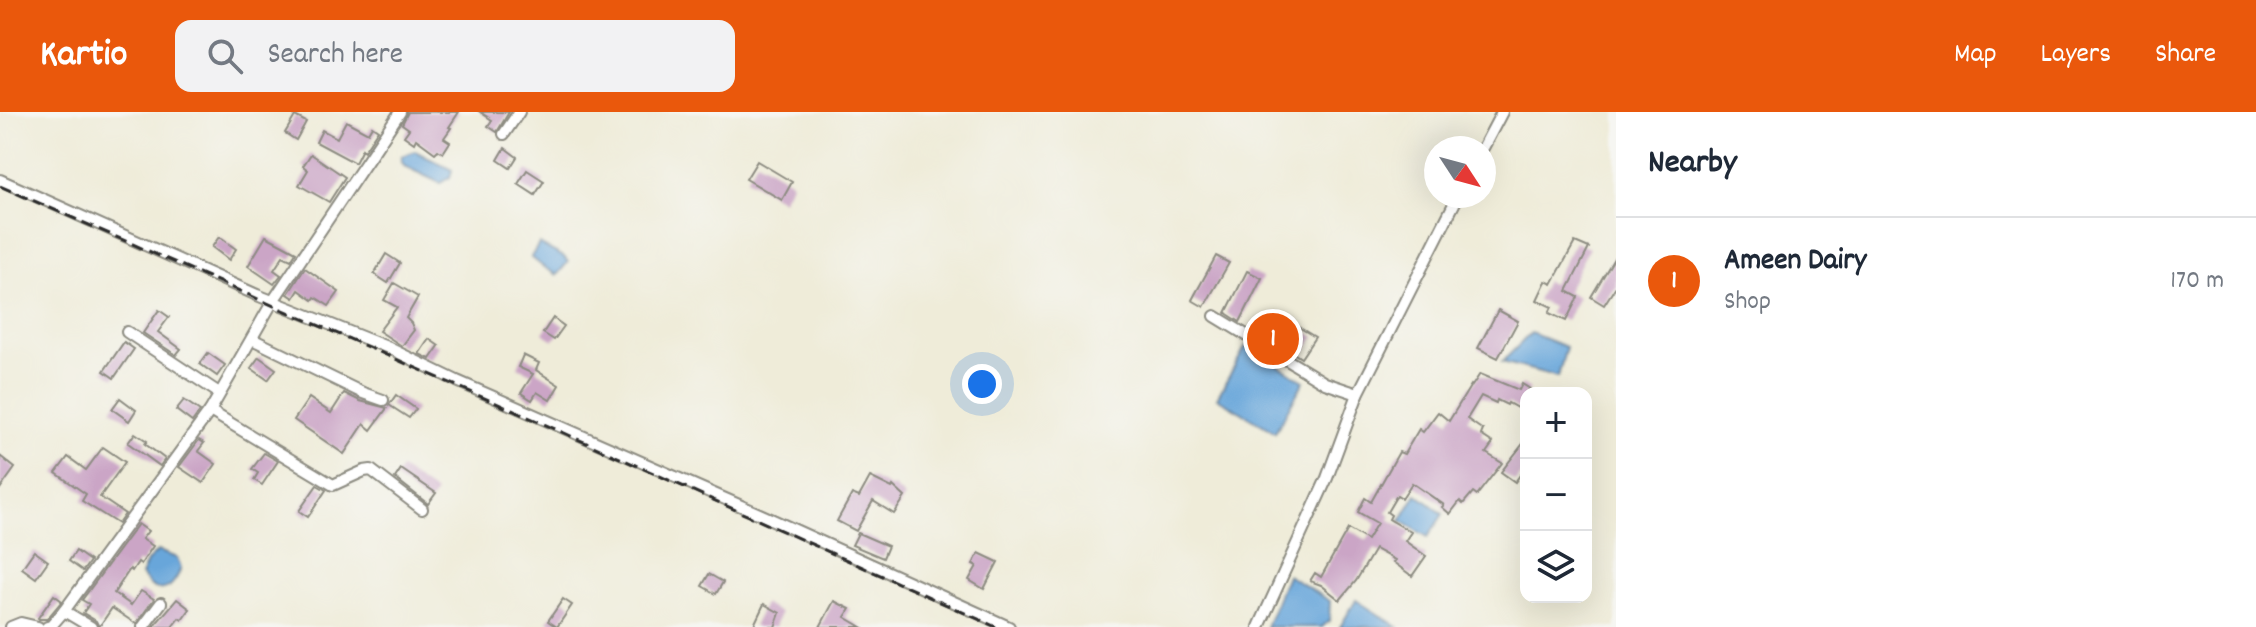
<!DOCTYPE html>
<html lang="en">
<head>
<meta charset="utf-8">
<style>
	body { margin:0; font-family:Dekko,sans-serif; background:#f2f2f3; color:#1f2937 }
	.controls { position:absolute; right:24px; bottom:24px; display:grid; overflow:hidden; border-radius:16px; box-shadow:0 8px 32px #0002 }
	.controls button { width:72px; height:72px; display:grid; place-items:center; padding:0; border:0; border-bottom:2px solid #e0e1e3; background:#fff; color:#1f2937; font:40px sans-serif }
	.compass { position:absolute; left:1424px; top:24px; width:72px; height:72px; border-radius:50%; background:#fff; box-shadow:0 8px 32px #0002; rotate:126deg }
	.you { position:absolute; left:982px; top:272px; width:28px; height:28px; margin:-20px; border:6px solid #fff; border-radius:50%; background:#1a73e8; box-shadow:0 0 0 12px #1a73e833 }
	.badge { display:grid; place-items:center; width:52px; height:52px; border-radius:50%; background:#ea580c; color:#fff; font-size:26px; font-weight:700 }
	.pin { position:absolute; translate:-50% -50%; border:4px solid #fff; box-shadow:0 2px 8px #0006 }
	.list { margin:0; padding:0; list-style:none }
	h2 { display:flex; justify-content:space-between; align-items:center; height:104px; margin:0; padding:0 32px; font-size:34px }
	h2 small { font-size:26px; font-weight:400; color:#747a83 }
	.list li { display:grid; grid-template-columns:52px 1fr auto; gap:24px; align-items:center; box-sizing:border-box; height:128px; padding:0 32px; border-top:2px solid #e0e1e3 }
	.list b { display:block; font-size:30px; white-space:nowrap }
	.list p { margin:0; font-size:26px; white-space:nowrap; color:#747a83 }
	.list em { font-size:26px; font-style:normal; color:#747a83 }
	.icon { flex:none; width:44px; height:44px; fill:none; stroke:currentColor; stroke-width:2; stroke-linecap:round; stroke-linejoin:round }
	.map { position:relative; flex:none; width:1616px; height:515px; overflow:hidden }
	header { display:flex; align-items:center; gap:48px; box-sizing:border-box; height:112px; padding:0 40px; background:#ea580c; color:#fff }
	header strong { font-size:38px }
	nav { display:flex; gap:44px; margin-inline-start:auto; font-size:28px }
	.search { width:560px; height:72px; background:#f2f2f3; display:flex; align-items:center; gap:20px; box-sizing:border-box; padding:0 28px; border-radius:16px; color:#747a83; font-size:30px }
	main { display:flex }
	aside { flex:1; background:#fff }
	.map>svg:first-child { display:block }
</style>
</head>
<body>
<header>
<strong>Kartio</strong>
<div class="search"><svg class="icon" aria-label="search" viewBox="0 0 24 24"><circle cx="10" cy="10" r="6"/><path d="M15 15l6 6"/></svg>Search here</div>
<nav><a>Map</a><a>Layers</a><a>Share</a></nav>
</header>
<main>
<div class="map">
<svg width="1616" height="515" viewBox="0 0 1616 515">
	<rect width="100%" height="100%" fill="#f6f6f2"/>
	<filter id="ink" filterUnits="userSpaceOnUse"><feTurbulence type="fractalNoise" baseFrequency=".0125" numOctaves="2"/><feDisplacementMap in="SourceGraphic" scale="16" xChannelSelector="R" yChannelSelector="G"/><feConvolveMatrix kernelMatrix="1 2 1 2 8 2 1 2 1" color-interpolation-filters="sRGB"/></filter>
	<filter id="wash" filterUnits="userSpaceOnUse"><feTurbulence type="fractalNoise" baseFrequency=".006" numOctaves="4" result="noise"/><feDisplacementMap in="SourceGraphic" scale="32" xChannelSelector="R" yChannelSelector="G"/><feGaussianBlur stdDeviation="1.8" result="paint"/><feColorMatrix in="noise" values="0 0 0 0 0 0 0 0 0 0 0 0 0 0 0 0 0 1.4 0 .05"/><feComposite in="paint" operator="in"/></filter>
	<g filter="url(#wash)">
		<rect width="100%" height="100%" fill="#efecd9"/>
		<g fill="#67a6da" stroke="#496882" stroke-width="2">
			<polygon points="415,39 452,58 450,65 440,71 404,54 401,48 402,44"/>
			<polygon points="539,132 564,145 568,150 557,163 542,154 531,145"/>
			<polygon points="1531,221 1566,235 1558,265 1502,250"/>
			<polygon points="1246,234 1304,269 1275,320 1217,286"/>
			<polygon points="1417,382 1443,402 1428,425 1401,409"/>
			<path d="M 158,439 L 177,446 L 181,456 C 172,480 157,486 141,463 L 148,448 Z"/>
			<polygon points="1287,463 1330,489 1329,509 1322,515 1266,515"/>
			<polygon points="1356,488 1398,515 1340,515"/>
		</g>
		<g id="blocks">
			<g fill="#cba5c6">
				<polygon points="408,0 459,0 449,15 451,16 444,26 450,30 443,41 438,38 435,41 416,27 414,31 404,24 409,17 402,12"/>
				<polygon points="480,0 509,0 497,20 488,14 492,8"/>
				<polygon points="295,4 306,10 296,28 285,21"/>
				<polygon points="346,9 368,21 372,14 378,18 364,39 362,37 355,51 316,30 322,18 337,26"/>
				<polygon points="505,36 517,45 510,56 498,48"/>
				<polygon points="311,42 345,65 329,90 299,73 308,58 303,54"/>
				<polygon points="757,49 792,70 782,88 746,67"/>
				<polygon points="527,58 544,69 535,83 518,72"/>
				<polygon points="266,124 296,140 291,148 283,144 274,158 281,163 274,172 248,154"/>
				<polygon points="219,125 236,137 229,148 212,135"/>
				<polygon points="1575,130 1589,136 1567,179 1578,185 1566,209 1549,201 1552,195 1537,188 1546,169 1552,172"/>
				<polygon points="386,142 400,151 388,171 374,162"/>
				<polygon points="1616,143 1616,174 1604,193 1591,185"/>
				<polygon points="1216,144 1229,151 1204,195 1192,188"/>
				<polygon points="305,156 339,180 329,194 315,185 313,188 299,178 294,186 288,182"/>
				<polygon points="1247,159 1262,166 1240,210 1226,201"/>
				<polygon points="394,171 418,185 406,206 411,211 414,218 402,234 379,219 397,195 384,188"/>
				<polygon points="159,198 169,205 158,220 181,237 176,243 143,221"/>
				<polygon points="1498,198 1518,209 1498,246 1478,236"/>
				<polygon points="1277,202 1315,225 1301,246 1283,234 1290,223 1272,210"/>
				<polygon points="553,206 564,214 554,228 543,221"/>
				<polygon points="429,227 439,234 430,247 419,242"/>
				<polygon points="124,230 134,237 114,266 104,259"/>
				<polygon points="208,241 225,253 217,264 200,252"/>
				<polygon points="523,243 539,251 536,258 559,273 550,288 537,280 532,288 521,281 533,262 518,255"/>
				<polygon points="259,245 276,257 268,268 251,256"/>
				<polygon points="1480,262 1519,278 1522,272 1530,277 1526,281 1526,301 1508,291 1507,293 1497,288 1496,291 1481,284 1467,307 1483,318 1481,323 1493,331 1486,341 1502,351 1477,383 1473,380 1463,392 1460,389 1450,402 1442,395 1444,393 1412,371 1402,386 1397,383 1387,400 1391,403 1389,407 1411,420 1405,429 1426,444 1412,464 1393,450 1395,448 1375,437 1356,469 1340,488 1321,473 1310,469 1315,461 1321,465 1348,417 1367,428 1377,411 1358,400 1365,386 1371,390 1399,340 1404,342 1419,317 1423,320 1438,300 1449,309 1471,273 1472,274"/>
				<polygon points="344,281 360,289 387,296 371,318 364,312 344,342 294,308 309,286 331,301"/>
				<polygon points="396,283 416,297 409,306 389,293"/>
				<polygon points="120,286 136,298 129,309 112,297"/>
				<polygon points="184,288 200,299 192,310 176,298"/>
				<polygon points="135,321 147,329 145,332 165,347 160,354 128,331"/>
				<polygon points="199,328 204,331 198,339 216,352 203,371 179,355"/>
				<polygon points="1526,328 1526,368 1520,363 1515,370 1501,360"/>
				<polygon points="103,335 125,350 100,385 125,402 118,412 82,389 86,382 56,361 68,345 86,358"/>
				<polygon points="264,341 278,349 262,373 254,368 258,361 252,357"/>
				<polygon points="0,344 15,356 0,377"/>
				<polygon points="401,357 436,381 428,392 395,366"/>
				<polygon points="870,365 892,376 893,374 905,385 894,402 873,389 856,419 837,409 852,382 859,385"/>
				<polygon points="317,373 326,378 308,405 299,399"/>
				<polygon points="138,412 148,419 142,427 153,434 141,452 138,450 132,459 130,457 114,481 131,493 141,479 154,487 136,512 112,496 99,515 96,509 83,501 89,492 82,488"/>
				<polygon points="858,421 888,434 883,446 852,433"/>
				<polygon points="34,439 48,449 36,466 22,456"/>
				<polygon points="76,439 90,449 83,459 69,449"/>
				<polygon points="979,441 998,450 984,477 969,468 977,454 973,452"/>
				<polygon points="709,462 723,470 716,482 702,474"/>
				<polygon points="54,483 62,489 47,507 39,507 38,506"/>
				<polygon points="177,487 190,497 182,508 179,506 172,515 153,515"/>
				<polygon points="563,487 572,493 557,515 548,509"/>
				<polygon points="834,489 850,497 845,505 862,515 820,515"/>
				<polygon points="764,492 780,501 775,515 753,515"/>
			</g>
		</g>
	</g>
	<g filter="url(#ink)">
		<use href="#blocks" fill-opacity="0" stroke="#8d8c82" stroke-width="2"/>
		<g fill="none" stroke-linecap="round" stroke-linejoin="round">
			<defs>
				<g id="street">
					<polyline points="504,22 519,0"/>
					<polyline points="1483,36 1502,0"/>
					<polyline points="0,68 257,183 389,236 457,269 764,404 1009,515"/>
					<polyline points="1215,204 1325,271 1358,282"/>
					<polyline points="127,220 219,281"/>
					<polyline points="252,227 363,281 383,288"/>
					<polyline points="210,299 333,373 364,359 371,358 422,397"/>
					<polyline points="64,499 91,515"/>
					<polyline points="11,515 21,511 38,515"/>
					<polyline points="47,515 51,514 64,499 210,299 273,189 400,0"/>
					<polyline points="143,515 161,491"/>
					<polyline points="1259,515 1327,366 1358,282 1458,84"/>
				</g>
			</defs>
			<use href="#street" stroke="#8d8c82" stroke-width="14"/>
			<use href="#street" stroke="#fff" stroke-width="10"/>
			<polyline stroke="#2b2b2b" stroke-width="3" stroke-dasharray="12 6" stroke-linecap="butt" points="0,74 553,316 996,515"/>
		</g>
	</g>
</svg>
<div class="controls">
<button>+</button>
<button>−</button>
<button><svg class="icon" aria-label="layers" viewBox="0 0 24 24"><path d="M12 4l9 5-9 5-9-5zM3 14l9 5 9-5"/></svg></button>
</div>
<svg class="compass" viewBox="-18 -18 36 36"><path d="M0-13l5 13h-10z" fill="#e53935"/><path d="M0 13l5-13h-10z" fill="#747a83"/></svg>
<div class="you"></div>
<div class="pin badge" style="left:1273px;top:227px">1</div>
</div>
<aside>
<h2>Nearby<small></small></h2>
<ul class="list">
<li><span class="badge">1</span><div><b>Ameen Dairy</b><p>Shop</p></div><em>170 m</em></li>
</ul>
</aside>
</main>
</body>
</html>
